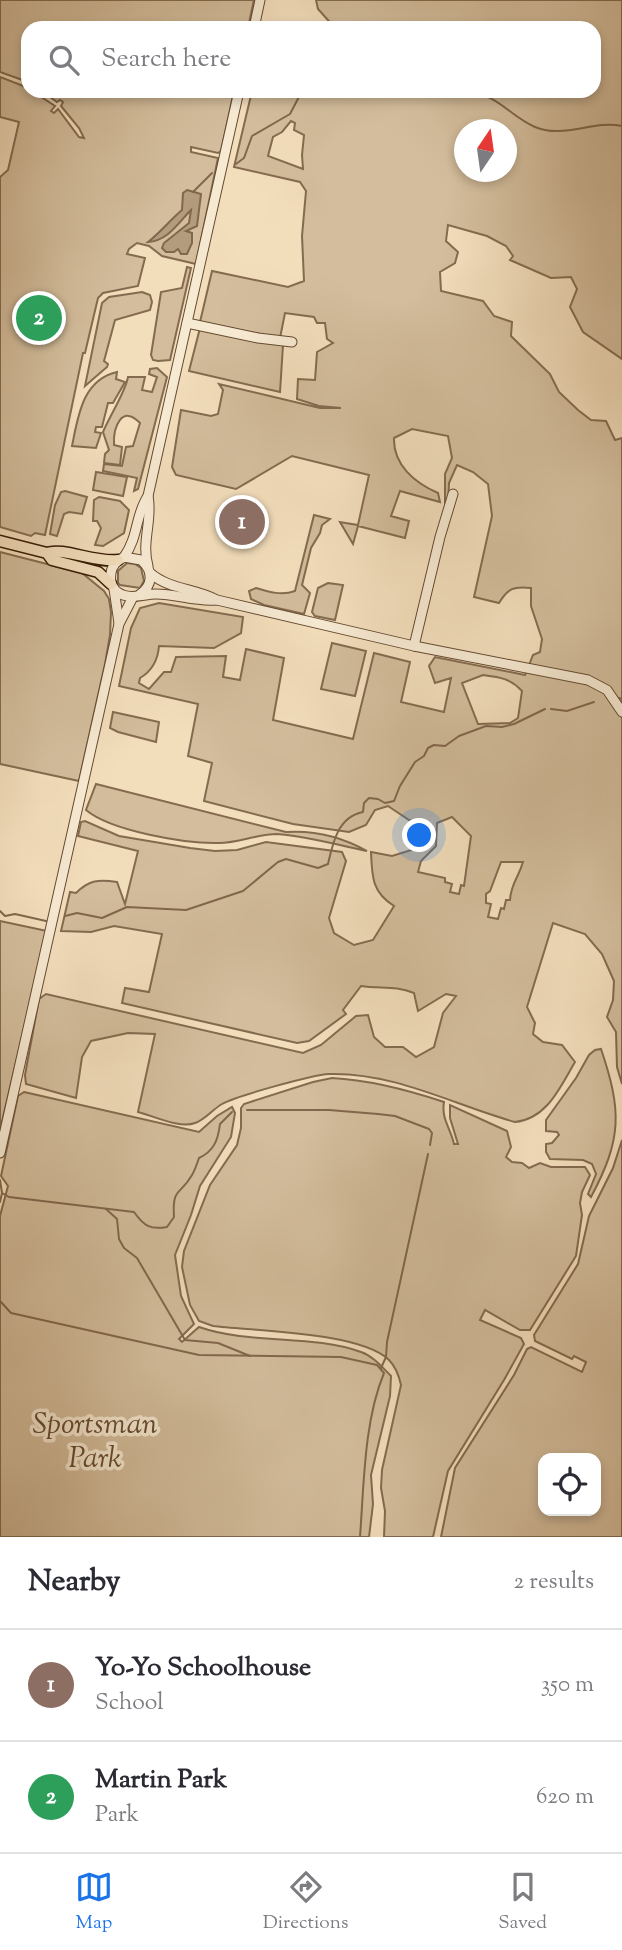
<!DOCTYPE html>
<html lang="en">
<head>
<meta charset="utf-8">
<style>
	body { margin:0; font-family:"Sorts Mill Goudy",serif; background:#f2f2f3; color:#2b2b33 }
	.controls { position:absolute; right:21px; bottom:21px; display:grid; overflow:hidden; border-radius:14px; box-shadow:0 4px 10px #0003 }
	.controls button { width:63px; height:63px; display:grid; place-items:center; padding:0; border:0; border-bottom:2px solid #e1e1e2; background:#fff; color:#2b2b33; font:35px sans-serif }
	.compass { position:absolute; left:454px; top:119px; width:63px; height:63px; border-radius:50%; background:#fff; box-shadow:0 4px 10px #0003; rotate:13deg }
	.you { position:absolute; left:420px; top:836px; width:24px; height:24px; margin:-18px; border:5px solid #fff; border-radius:50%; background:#1a73e8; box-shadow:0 0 0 10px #1a73e833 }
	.badge { display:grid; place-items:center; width:46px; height:46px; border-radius:50%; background:#1a73e8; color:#fff; font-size:23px; font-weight:700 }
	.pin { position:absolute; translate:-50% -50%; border:4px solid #fff; box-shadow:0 2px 7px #0006 }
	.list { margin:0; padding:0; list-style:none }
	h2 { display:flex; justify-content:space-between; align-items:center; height:91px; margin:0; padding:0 28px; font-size:30px }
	h2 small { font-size:23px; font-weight:400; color:#7c7c81 }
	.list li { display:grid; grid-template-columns:46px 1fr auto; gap:21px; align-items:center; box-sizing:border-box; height:112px; padding:0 28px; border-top:2px solid #e1e1e2 }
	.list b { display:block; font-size:26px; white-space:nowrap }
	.list p { margin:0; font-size:23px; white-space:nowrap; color:#7c7c81 }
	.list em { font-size:23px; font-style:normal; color:#7c7c81 }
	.icon { flex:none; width:38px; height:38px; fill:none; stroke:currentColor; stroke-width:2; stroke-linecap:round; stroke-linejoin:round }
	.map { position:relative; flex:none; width:622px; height:1537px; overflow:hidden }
	.search { position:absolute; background:#fff; box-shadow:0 4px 10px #0003; left:21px; right:21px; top:21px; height:77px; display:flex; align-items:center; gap:18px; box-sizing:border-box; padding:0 24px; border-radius:21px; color:#7c7c81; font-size:26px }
	.sheet { height:315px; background:#fff }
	nav { display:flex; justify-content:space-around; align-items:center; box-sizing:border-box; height:98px; border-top:2px solid #e1e1e2; background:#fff; font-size:19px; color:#7c7c81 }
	nav a { display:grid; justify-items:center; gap:4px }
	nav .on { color:#1a73e8 }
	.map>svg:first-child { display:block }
</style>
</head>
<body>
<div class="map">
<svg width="622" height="1537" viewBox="0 0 622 1537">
	<rect width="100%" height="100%" fill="#f3debc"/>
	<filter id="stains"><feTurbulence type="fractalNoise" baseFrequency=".00286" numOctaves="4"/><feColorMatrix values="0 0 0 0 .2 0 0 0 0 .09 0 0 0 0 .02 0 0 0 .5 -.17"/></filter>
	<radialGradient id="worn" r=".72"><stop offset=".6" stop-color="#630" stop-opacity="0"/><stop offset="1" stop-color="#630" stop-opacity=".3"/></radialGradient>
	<g fill="#d3bd9c" stroke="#846b4f" stroke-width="2" fill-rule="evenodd">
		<polygon points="0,0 254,0 248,28 28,28 28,82 0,72"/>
		<path d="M 316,0 L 622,0 L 622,359 L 583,332 L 570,307 L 577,289 L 571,277 L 551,278 L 510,260 L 513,256 L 506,246 L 487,236 L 448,225 L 446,241 L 458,252 L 455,263 L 440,272 L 441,291 L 483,301 L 494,316 L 512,322 L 511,336 L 550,374 L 559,392 L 578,410 L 591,420 L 606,421 L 615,440 L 622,438 L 622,1084 L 617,1067 L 616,1032 L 607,1017 L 613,1000 L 614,981 L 602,954 L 585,934 L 553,923 L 527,1007 L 535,1023 L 533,1034 L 543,1042 L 562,1045 L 575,1062 C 560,1087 547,1119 515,1122 C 454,1105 394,1072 329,1074 C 312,1075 236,1096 222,1104 C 213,1109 205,1120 195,1123 C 180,1129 154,1116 138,1112 L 155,1034 L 128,1033 L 91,1041 L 82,1057 L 76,1098 L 26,1084 L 25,1075 L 39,999 L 46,994 L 303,1053 L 321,1045 L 356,1016 L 368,1015 L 374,1037 L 385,1047 L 403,1047 L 416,1057 L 434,1047 L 443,1013 L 456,996 L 446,994 L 418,1011 L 414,993 C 395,985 381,989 361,986 L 343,1010 L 346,1014 L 309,1041 L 297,1043 L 122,1003 L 125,988 L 149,992 L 162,934 L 114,926 L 91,932 L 61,931 L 70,892 L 76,893 C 89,880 99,879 117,882 L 125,904 L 138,851 L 78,836 L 81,822 L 85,821 L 119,836 L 190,848 L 215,851 L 237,850 L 266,842 L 342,852 L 346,861 L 329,918 L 334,933 L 354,945 L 373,940 L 394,906 C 372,892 372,877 371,852 L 392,856 L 418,848 L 422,830 L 421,822 L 409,820 L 388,806 L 375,810 L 366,825 L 349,832 L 293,824 L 204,801 L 212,763 L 188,756 L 198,704 L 119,686 L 131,628 L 140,608 L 159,603 L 243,617 L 241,633 L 214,648 L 159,646 C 158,659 152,671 140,678 L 139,683 L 149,689 L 164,672 L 171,672 L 176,657 L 226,656 L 223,677 L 240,680 L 246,649 L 284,658 L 273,720 L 353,739 L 374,653 L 410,662 L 401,702 L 444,712 L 451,678 L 435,683 L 429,666 L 435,657 L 525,675 L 533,655 L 540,652 L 542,639 L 531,606 L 531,588 C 514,586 508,588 499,603 L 474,597 L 492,516 L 488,484 L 473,472 L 457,465 L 449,483 L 448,503 L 445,503 L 445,474 L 452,458 L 448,436 L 412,429 L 394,438 C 393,465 415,483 438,493 L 440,502 L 400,491 L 391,516 L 409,521 L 405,538 L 358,526 L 353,544 L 340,522 L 358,525 L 369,475 L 292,456 L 236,489 L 176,475 L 172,467 L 181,410 L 211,416 L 218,414 L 223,390 L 219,384 L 320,408 L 341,408 L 319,406 L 297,399 L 298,379 L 315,380 L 317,352 L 333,343 L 327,339 L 325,323 L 317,323 L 314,317 L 285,313 L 280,338 L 200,322 L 212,271 L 288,287 L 304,281 L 302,236 L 306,191 L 300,182 L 234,167 L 252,91 L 594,91 L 594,28 L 335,28 L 318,9 ZM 291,121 L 295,123 L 294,130 L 304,135 L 302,155 L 303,169 L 268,156 L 273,137 L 282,132 ZM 464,130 L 506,130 L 506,172 L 464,172 ZM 483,675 C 499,677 510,678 522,691 L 518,718 L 510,723 L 478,724 L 462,683 ZM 452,817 L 471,836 L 464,886 L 461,885 L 459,894 L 450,892 L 452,884 L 445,882 L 445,878 L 418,872 L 421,861 L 436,846 L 437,823 ZM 501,862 L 523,862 C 518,879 511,883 510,900 L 506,900 L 504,909 L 501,908 L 498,919 L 488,917 L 491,904 L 486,903 L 486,894 L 490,891 Z"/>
		<polygon points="0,77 26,87 28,91 32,91 55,106 51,111 54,113 58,109 79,137 84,138 79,128 61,106 63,102 60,100 57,102 42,91 234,91 221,151 218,153 191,147 191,152 218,158 196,264 162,256 149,246 137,243 129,249 127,254 145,258 138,286 103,293 98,298 85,353 83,353 45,535 35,533 31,536 0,527 0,177 8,170 19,122 0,117"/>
		<polygon points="187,267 191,268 170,360 158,361 153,360 151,355 161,292 182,288"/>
		<polygon points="142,292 150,295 152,302 150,310 115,320 104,361 108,364 107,367 85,386 102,303 109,297"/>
		<polygon points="200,328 283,345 280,392 189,371"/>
		<path d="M 157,368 L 167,377 L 138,489 L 134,491 L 137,478 L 103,471 L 104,464 L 122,466 L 126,447 L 133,446 L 140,423 C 122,404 113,427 114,445 L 122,447 L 120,465 L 104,463 L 105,454 L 109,450 L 103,432 C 110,415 125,393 128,377 L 145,377 L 142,390 L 152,392 L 157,377 L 149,374 L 150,369 Z"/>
		<path d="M 117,372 L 116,379 L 125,382 L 113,403 L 108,403 L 102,427 L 96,427 L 95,432 L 101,433 L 96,448 L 72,446 C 78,417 82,380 117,372 Z"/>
		<polygon points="96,472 127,477 123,496 93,490"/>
		<polygon points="65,491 87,497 82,514 69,512 64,514 57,536 50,534 55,505 61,492"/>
		<polygon points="99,497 120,501 129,510 124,533 103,546 95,545 101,528 97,521 93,521 94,500"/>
		<path d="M 314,515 L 330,519 L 322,525 L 320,533 L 311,548 L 302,585 L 310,593 L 304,614 L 264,605 L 251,599 L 249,591 L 256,588 C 269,592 282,596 295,591 Z"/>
		<polygon points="0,552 82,573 104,591 109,599 111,612 110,635 105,664 79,781 0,764"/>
		<polygon points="127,563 135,564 141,568 144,581 140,588 120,585 118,583 118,571"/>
		<polygon points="328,583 343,585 335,620 315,616 312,612 318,588"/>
		<polygon points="332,643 366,651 355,696 321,689"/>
		<polygon points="113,712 159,722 156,742 118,732 110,728"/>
		<path d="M 96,784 L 286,832 C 315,830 342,837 367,851 C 337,845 307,836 277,834 C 257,834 239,843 219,843 C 186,844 111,831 86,810 Z"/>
		<polygon points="0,921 47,931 0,1130"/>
		<path d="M 601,1049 C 622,1111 622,1139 591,1197 L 588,1194 L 596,1174 L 592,1164 L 583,1160 L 550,1159 L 546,1152 L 546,1144 L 552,1143 L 559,1135 L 557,1132 L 546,1131 L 546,1120 L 576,1078 L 589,1055 L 595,1050 Z"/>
		<path d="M 332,1078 C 371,1080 408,1090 444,1102 C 441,1119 451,1129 454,1144 L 458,1144 L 450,1118 L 450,1105 L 507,1131 L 511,1147 L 506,1157 L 512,1162 L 522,1163 L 529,1168 L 540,1163 L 551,1167 L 585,1167 L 590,1175 L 582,1192 L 580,1203 L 582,1215 L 576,1256 L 530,1330 L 520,1330 L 485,1310 L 480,1320 L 521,1338 L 524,1344 L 504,1380 L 448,1471 L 433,1537 L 384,1537 L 385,1511 L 381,1488 L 382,1470 L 401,1385 C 399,1376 396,1367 389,1360 C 360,1332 254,1331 213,1326 L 199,1321 L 190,1305 L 182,1267 L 184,1251 L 210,1185 L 237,1145 L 241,1128 L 241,1108 L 244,1104 L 313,1082 Z"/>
		<path d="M 24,1092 L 199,1132 L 217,1116 L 232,1107 L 235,1113 L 231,1137 L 200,1186 L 191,1215 L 175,1255 L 181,1296 L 194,1324 L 179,1339 L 182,1342 L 199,1327 C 251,1345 312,1334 361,1352 C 373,1356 382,1367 391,1376 L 390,1396 L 371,1475 L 373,1504 L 369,1537 L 0,1537 L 0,1216 L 8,1186 L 1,1176 L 18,1096 Z"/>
		<path d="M 622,1140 L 622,1537 L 441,1537 L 455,1468 L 514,1375 L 527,1349 L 531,1347 L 582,1372 L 586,1362 L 574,1356 L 572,1359 L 535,1341 L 534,1335 L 578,1264 L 589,1216 L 613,1168 ZM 543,1458 L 596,1458 L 596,1511 L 543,1511 Z"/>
	</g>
	<path fill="#b39b7d" stroke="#81674c" stroke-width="2" d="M 187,190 L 201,194 L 197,226 L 186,231 L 192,233 L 192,243 L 187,254 L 181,254 L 178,249 L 174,252 L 166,252 L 162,248 L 164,243 L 189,223 L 191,210 C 178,223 168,241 148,242 C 161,232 170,220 182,210 L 183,193 Z"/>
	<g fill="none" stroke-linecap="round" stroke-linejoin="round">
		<g stroke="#81674c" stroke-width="2">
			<path d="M 469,91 C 499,96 510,116 535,127 C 563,139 594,120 622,126"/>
			<polyline points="236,164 244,158 252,136 290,114 302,91"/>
			<polyline points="193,192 212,173"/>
			<polyline points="619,698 622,699"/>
			<polyline points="551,709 567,711 594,702"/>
			<polyline points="0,911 5,916 15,914 46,921"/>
			<path d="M 65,916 L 77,913 L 102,918 L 127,907 L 186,910 L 243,891 L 278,862 L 286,859 L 318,868 L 328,864 C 333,842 338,817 363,812 L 364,803 L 369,798 L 378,799 L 385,803 L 394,801 L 400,786 L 415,762 L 424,756 L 428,748 L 434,745 L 445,746 L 459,736 L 486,726 L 502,727 L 514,724 L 545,709"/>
			<polyline points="247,1110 329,1110 378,1114 395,1116 429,1129 432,1133 430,1145"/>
			<polyline points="0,1180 2,1193 0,1202"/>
			<path d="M 2,1193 L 9,1197 L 134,1212 C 144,1226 150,1230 167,1227 L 174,1217 C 172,1187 180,1196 192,1175 C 195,1170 197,1164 199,1158 C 214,1151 218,1140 220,1124 L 232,1112"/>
			<polyline points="106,1209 117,1219 119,1239 124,1248 137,1258 185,1340 218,1343 250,1356"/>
			<path d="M 0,1301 L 11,1313 L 199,1355 L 341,1357 L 377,1365 L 384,1373 C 364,1421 364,1484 360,1537"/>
			<polyline points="381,1368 386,1357 387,1342 428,1154"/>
		</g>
		<defs>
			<g id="minor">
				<polyline points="254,28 260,0"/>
				<polyline points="187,323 258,338 292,342"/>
				<path d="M 148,496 C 153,519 141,542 148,566"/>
				<path d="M 124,557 C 139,536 135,515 148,496 L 239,91"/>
				<path d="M 150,573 C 170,590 195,588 217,600 L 414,646 L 588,680 L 607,690 L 622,712"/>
				<polyline points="114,589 119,623"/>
				<path d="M 139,595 C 153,586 154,571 141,560 L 124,557 C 117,561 112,565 111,573 C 109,583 114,592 123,595 C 133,599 145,594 156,594 C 176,594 196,602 216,600"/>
				<polyline points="414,646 440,537 453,494"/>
				<polyline points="0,1153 119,624 133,597"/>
			</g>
			<g id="major">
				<path d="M 0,541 L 47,553 C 63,547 95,563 118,560"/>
				<polyline points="47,553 52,560 98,572 111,584"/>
			</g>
		</defs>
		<use href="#minor" stroke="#654a30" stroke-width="11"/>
		<use href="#major" stroke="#361902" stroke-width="13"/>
		<use href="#minor" stroke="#f7ead3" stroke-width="9"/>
		<use href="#major" stroke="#f3debc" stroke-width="10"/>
	</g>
	<g text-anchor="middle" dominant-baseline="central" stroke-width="7" stroke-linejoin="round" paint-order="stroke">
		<g font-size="30" font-style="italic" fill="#654a30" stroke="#f7ead3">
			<text x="95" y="1425">Sportsman<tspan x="95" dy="34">Park</tspan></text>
		</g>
	</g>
	<rect width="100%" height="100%" filter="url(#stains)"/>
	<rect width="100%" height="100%" fill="url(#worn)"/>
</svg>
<div class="controls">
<button><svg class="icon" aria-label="locate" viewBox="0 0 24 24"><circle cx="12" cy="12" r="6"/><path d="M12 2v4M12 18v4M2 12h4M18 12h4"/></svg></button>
</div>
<svg class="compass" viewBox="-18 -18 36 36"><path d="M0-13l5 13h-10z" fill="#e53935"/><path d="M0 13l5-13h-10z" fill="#7c7c81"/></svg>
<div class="you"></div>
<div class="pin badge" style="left:242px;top:522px;background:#8d6e63">1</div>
<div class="pin badge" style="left:39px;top:318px;background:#2e9e5b">2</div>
<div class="search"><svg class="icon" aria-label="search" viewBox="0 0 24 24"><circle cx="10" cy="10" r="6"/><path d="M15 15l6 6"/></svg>Search here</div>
</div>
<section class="sheet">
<h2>Nearby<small>2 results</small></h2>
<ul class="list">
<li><span class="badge" style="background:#8d6e63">1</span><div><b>Yo-Yo Schoolhouse</b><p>School</p></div><em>350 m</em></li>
<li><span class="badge" style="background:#2e9e5b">2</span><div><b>Martin Park</b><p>Park</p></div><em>620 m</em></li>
</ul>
</section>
<nav>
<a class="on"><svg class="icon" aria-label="map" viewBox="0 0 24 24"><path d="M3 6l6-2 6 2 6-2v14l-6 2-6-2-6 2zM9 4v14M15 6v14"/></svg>Map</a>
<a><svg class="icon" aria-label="directions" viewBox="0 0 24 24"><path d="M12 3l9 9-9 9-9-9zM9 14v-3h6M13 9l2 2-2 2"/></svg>Directions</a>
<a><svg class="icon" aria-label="saved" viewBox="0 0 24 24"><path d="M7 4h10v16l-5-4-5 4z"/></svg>Saved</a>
</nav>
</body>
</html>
